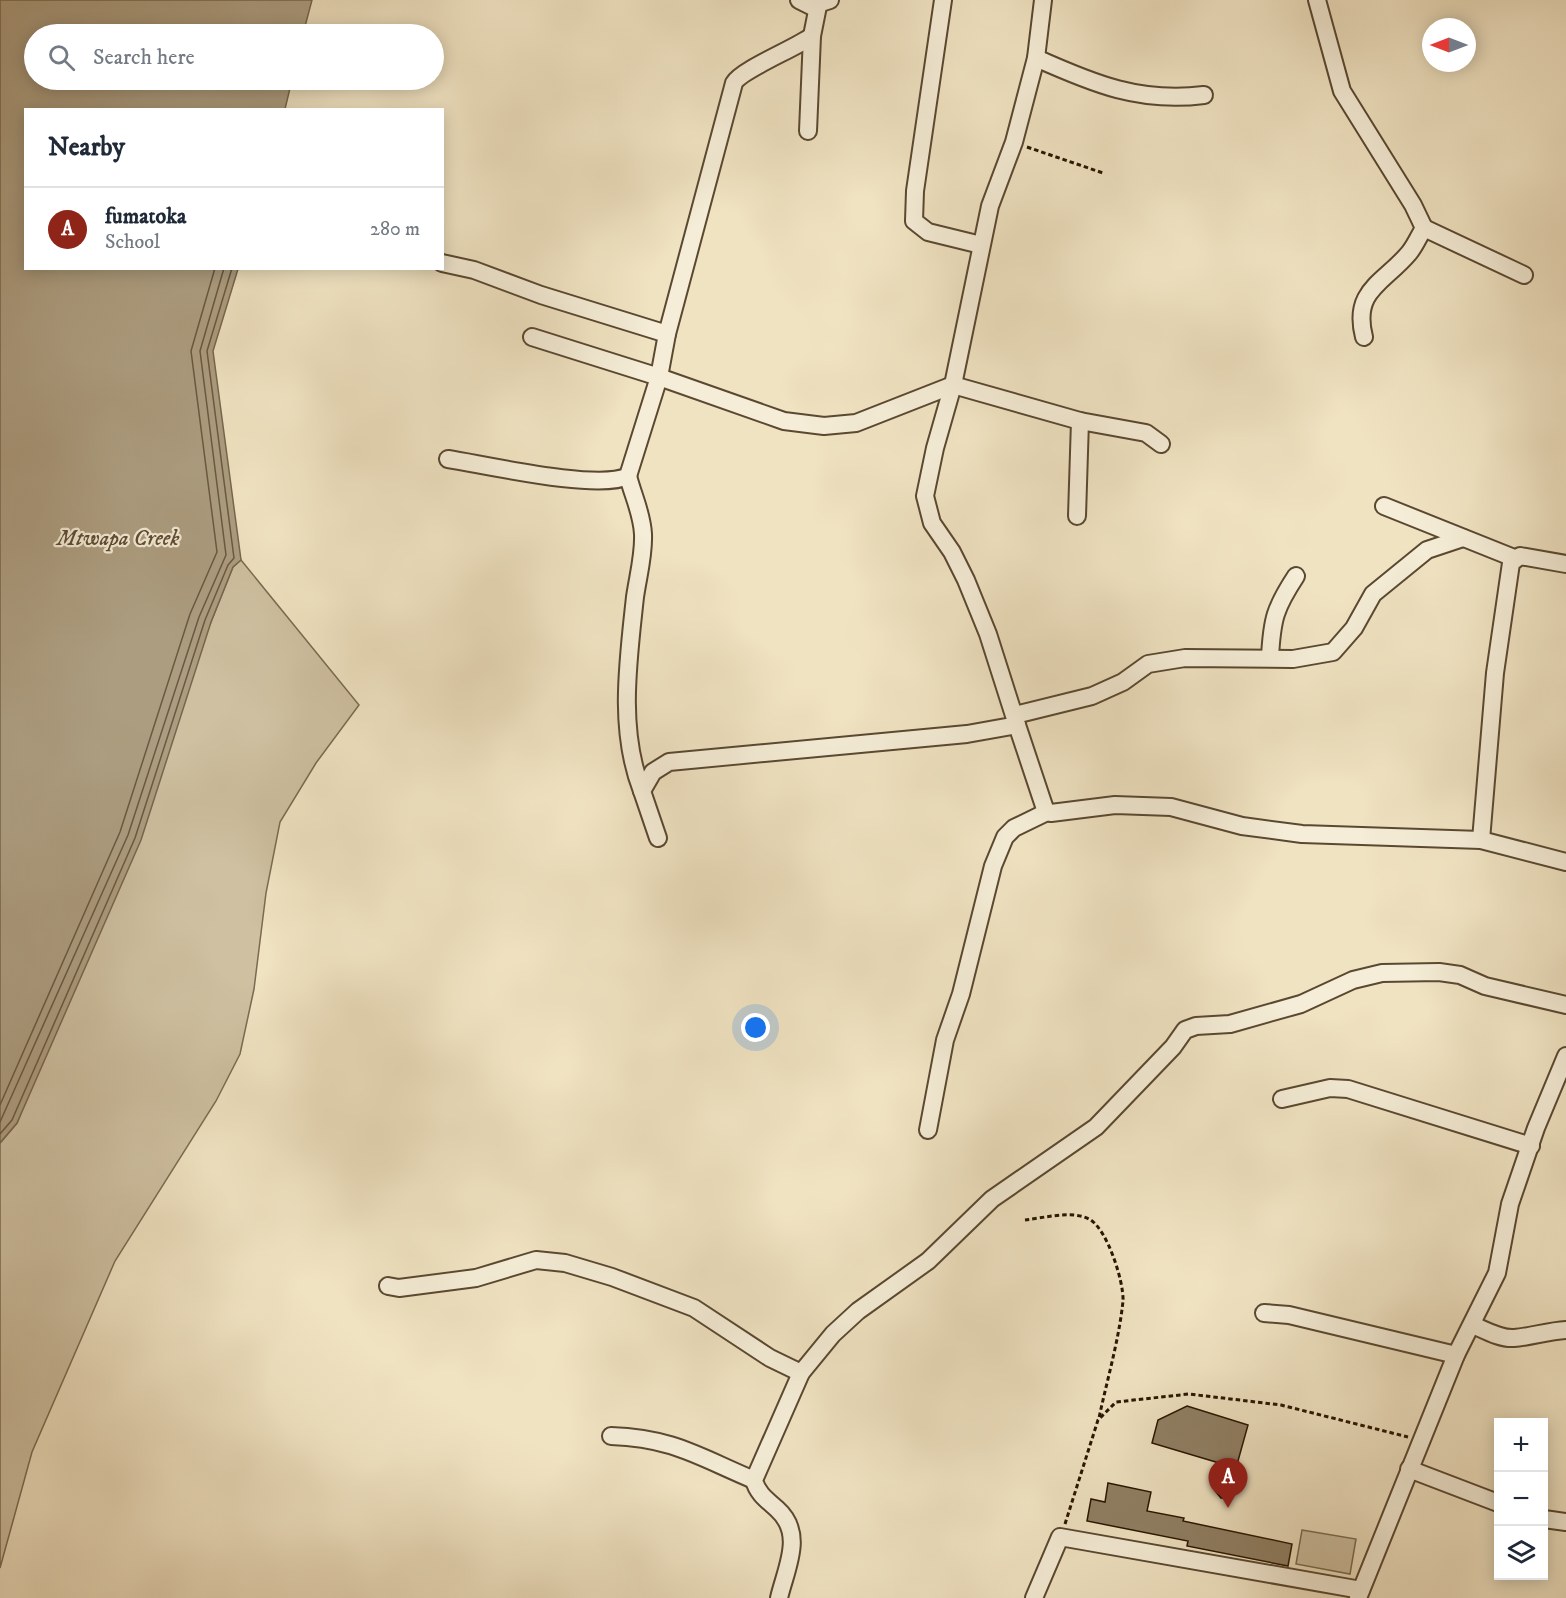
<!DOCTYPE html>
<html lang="en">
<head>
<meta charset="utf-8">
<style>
	body { margin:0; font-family:"IM FELL DW Pica",serif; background:#f6f6f7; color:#1f2937 }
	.controls { position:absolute; right:18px; bottom:18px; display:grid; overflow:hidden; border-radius:0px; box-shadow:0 3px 15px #0003 }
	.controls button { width:54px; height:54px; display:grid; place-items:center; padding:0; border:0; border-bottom:2px solid #e0e1e3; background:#fff; color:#1f2937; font:30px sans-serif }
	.compass { position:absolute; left:1422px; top:18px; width:54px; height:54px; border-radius:50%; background:#fff; box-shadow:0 3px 15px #0003; rotate:270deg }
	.you { position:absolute; left:756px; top:1028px; width:21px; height:21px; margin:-15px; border:4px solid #fff; border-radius:50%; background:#1a73e8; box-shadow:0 0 0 9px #1a73e833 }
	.badge { display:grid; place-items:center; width:39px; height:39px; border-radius:50%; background:#8f2418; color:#fff; font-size:20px; font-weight:700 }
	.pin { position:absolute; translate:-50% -50px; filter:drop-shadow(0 2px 3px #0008) }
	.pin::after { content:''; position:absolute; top:32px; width:21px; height:18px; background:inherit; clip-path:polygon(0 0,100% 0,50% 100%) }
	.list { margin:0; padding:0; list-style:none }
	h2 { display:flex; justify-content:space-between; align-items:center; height:78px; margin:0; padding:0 24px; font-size:26px }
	h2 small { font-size:20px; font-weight:400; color:#747a83 }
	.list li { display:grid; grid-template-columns:39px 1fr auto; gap:18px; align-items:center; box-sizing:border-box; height:84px; padding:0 24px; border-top:2px solid #e0e1e3 }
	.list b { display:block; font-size:22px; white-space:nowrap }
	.list p { margin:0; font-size:20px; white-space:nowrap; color:#747a83 }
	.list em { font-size:20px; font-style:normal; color:#747a83 }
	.icon { flex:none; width:33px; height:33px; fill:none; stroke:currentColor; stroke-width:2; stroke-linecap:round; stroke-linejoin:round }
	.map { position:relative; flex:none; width:1566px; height:1598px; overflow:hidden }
	.search { position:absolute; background:#fff; box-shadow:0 3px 15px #0003; left:24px; top:24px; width:420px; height:66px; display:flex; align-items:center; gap:15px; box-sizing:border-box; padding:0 21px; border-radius:33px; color:#747a83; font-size:22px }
	.panel { position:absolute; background:#fff; box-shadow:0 3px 15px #0003; left:24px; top:108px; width:420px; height:162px; border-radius:0px }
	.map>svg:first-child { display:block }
</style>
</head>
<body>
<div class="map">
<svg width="1566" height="1598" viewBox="0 0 1566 1598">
	<rect width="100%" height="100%" fill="#f0e3c2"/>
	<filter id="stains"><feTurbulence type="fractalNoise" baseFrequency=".00333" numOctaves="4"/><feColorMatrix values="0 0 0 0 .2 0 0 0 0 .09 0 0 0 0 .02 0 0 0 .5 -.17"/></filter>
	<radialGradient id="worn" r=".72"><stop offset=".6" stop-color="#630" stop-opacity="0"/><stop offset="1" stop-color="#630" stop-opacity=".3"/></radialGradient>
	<g fill="#cec0a1" stroke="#7b6a51" stroke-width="1.5">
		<polygon points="241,560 359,705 316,763 280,822 266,893 254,989 240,1054 216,1101 115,1261 32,1452 0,1568 0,1143 17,1123 211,622 233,567"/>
		<polygon points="1302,1530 1356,1539 1350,1574 1296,1564"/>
	</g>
	<polygon fill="#ac9d80" stroke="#77664d" stroke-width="1.5" points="0,0 312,0 303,34 34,34 34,80 292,80 285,109 26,110 26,268 238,269 213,351 241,560 233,567 211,622 141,840 17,1123 0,1143"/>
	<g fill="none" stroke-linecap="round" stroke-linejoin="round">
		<g stroke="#6a5840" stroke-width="1.5">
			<polyline points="0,1105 120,832 190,614 217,552 191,351 215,268"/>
			<polyline points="0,1122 128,835 199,617 226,555 200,351 224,268"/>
			<polyline points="0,1134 12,1120 135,838 205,620 228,565 234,558 207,351 232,268"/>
		</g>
	</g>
	<g fill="#908065" stroke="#281401" stroke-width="1.5">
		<polygon points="1187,1406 1248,1425 1236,1468 1152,1443 1158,1420"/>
		<polygon points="1231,1473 1233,1492 1228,1498 1221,1498 1216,1492 1216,1485"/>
		<polygon points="1108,1483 1151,1492 1147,1511 1184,1518 1183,1521 1292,1544 1288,1566 1187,1546 1188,1541 1087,1521 1091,1499 1105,1502"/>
	</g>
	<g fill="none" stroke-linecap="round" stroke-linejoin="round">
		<defs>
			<g id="street">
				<polyline points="799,0 811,6 830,0"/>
				<polyline points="943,0 915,191 914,221 928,232 981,245"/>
				<path d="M 1317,0 L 1342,91 L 1413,205 L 1424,228 C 1419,236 1415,246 1409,253 C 1384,283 1352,290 1364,337"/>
				<path d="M 1036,58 C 1094,84 1140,103 1204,95"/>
				<polyline points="808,131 812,36 818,6"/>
				<polyline points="1424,228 1524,275"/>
				<polyline points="442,263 474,270 541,295 667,334"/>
				<polyline points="532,337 659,377 784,421 824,426 856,423 953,385 1080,421 1146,433 1161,444"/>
				<path d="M 448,459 C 486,465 599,491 628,476 L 659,377 L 667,334 L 734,83 C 741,70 796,48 812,36"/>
				<path d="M 628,476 C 633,496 642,513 643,534 C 644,555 638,576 635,597 C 628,662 618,730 642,791"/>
				<polyline points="1384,506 1514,558"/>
				<polyline points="1077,516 1080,421"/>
				<polyline points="1566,564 1520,556 1511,563 1495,673 1481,840 1566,862"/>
				<path d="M 1270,657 C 1272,619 1275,608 1296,576"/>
				<polyline points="1015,715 1092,696 1123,682 1148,664 1185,658 1293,659 1333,652 1354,628 1373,594 1427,550 1463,538"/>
				<polyline points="1017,725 1044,806 1047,812 1051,813 1115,805 1171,807 1242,826 1302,834 1481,840"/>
				<polyline points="658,838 642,791 653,772 669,762 967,734 1017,725 988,634 966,580 952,552 932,523 925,496 935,448 953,385 990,206 1014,142 1036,58 1043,0"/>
				<polyline points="1282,1099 1330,1088 1348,1089 1531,1146"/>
				<polyline points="928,1130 945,1040 961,994 993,866 1005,837 1014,828 1047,812"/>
				<polyline points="388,1286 399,1288 476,1278 536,1260 565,1263 612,1277 694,1308 770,1358 801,1373"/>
				<polyline points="1264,1313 1289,1315 1456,1355"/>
				<path d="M 1473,1325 C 1485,1330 1500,1339 1514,1338 C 1530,1337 1548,1331 1566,1330"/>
				<path d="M 611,1436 C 673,1438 699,1457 754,1480"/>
				<polyline points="1409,1469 1498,1503"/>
				<polyline points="1544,1519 1566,1522"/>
				<path d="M 779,1598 C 786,1568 805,1534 777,1509 C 767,1500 757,1493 754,1480 L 801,1373 L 833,1334 L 858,1311 L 928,1261 L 992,1199 L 1096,1127 L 1173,1047 L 1185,1030 L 1196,1026 L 1230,1024 L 1301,1004 L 1353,980 L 1382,973 L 1439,972 L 1460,975 L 1485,986 L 1566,1005"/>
				<polyline points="1034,1598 1060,1537 1361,1590"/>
				<polyline points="1358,1598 1456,1355 1497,1273 1510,1204 1536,1128 1566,1056"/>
			</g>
		</defs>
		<use href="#street" stroke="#5a4831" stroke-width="20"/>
		<g stroke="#281401" stroke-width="3" stroke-dasharray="4.5 3" stroke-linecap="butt">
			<polyline points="1027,147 1103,173"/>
			<path d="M 1025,1220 C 1044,1218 1071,1210 1089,1219 C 1107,1228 1124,1282 1123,1301 C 1119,1340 1107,1380 1099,1418"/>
			<polyline points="1065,1524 1098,1420 1116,1402 1189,1394 1281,1405 1408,1437"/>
		</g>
		<use href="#street" stroke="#f5edd7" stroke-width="16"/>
	</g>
	<g text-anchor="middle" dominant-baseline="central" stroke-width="4.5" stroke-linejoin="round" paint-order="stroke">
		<g font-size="22" font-style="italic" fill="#5d4b34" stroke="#f5edd7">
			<text x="118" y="538">Mtwapa Creek</text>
		</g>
	</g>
	<rect width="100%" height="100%" filter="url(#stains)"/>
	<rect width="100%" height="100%" fill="url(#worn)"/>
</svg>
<div class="controls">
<button>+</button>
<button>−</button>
<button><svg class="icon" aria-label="layers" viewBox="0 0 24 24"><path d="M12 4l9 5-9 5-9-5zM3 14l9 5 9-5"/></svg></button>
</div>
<svg class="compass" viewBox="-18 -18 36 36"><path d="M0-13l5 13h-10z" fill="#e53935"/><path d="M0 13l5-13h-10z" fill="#747a83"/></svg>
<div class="you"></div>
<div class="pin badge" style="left:1228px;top:1508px">A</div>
<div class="search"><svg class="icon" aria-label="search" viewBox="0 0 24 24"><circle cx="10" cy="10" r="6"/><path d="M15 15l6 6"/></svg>Search here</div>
<section class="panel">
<h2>Nearby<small></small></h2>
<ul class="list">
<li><span class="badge">A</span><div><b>fumatoka</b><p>School</p></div><em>280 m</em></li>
</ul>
</section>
</div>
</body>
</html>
